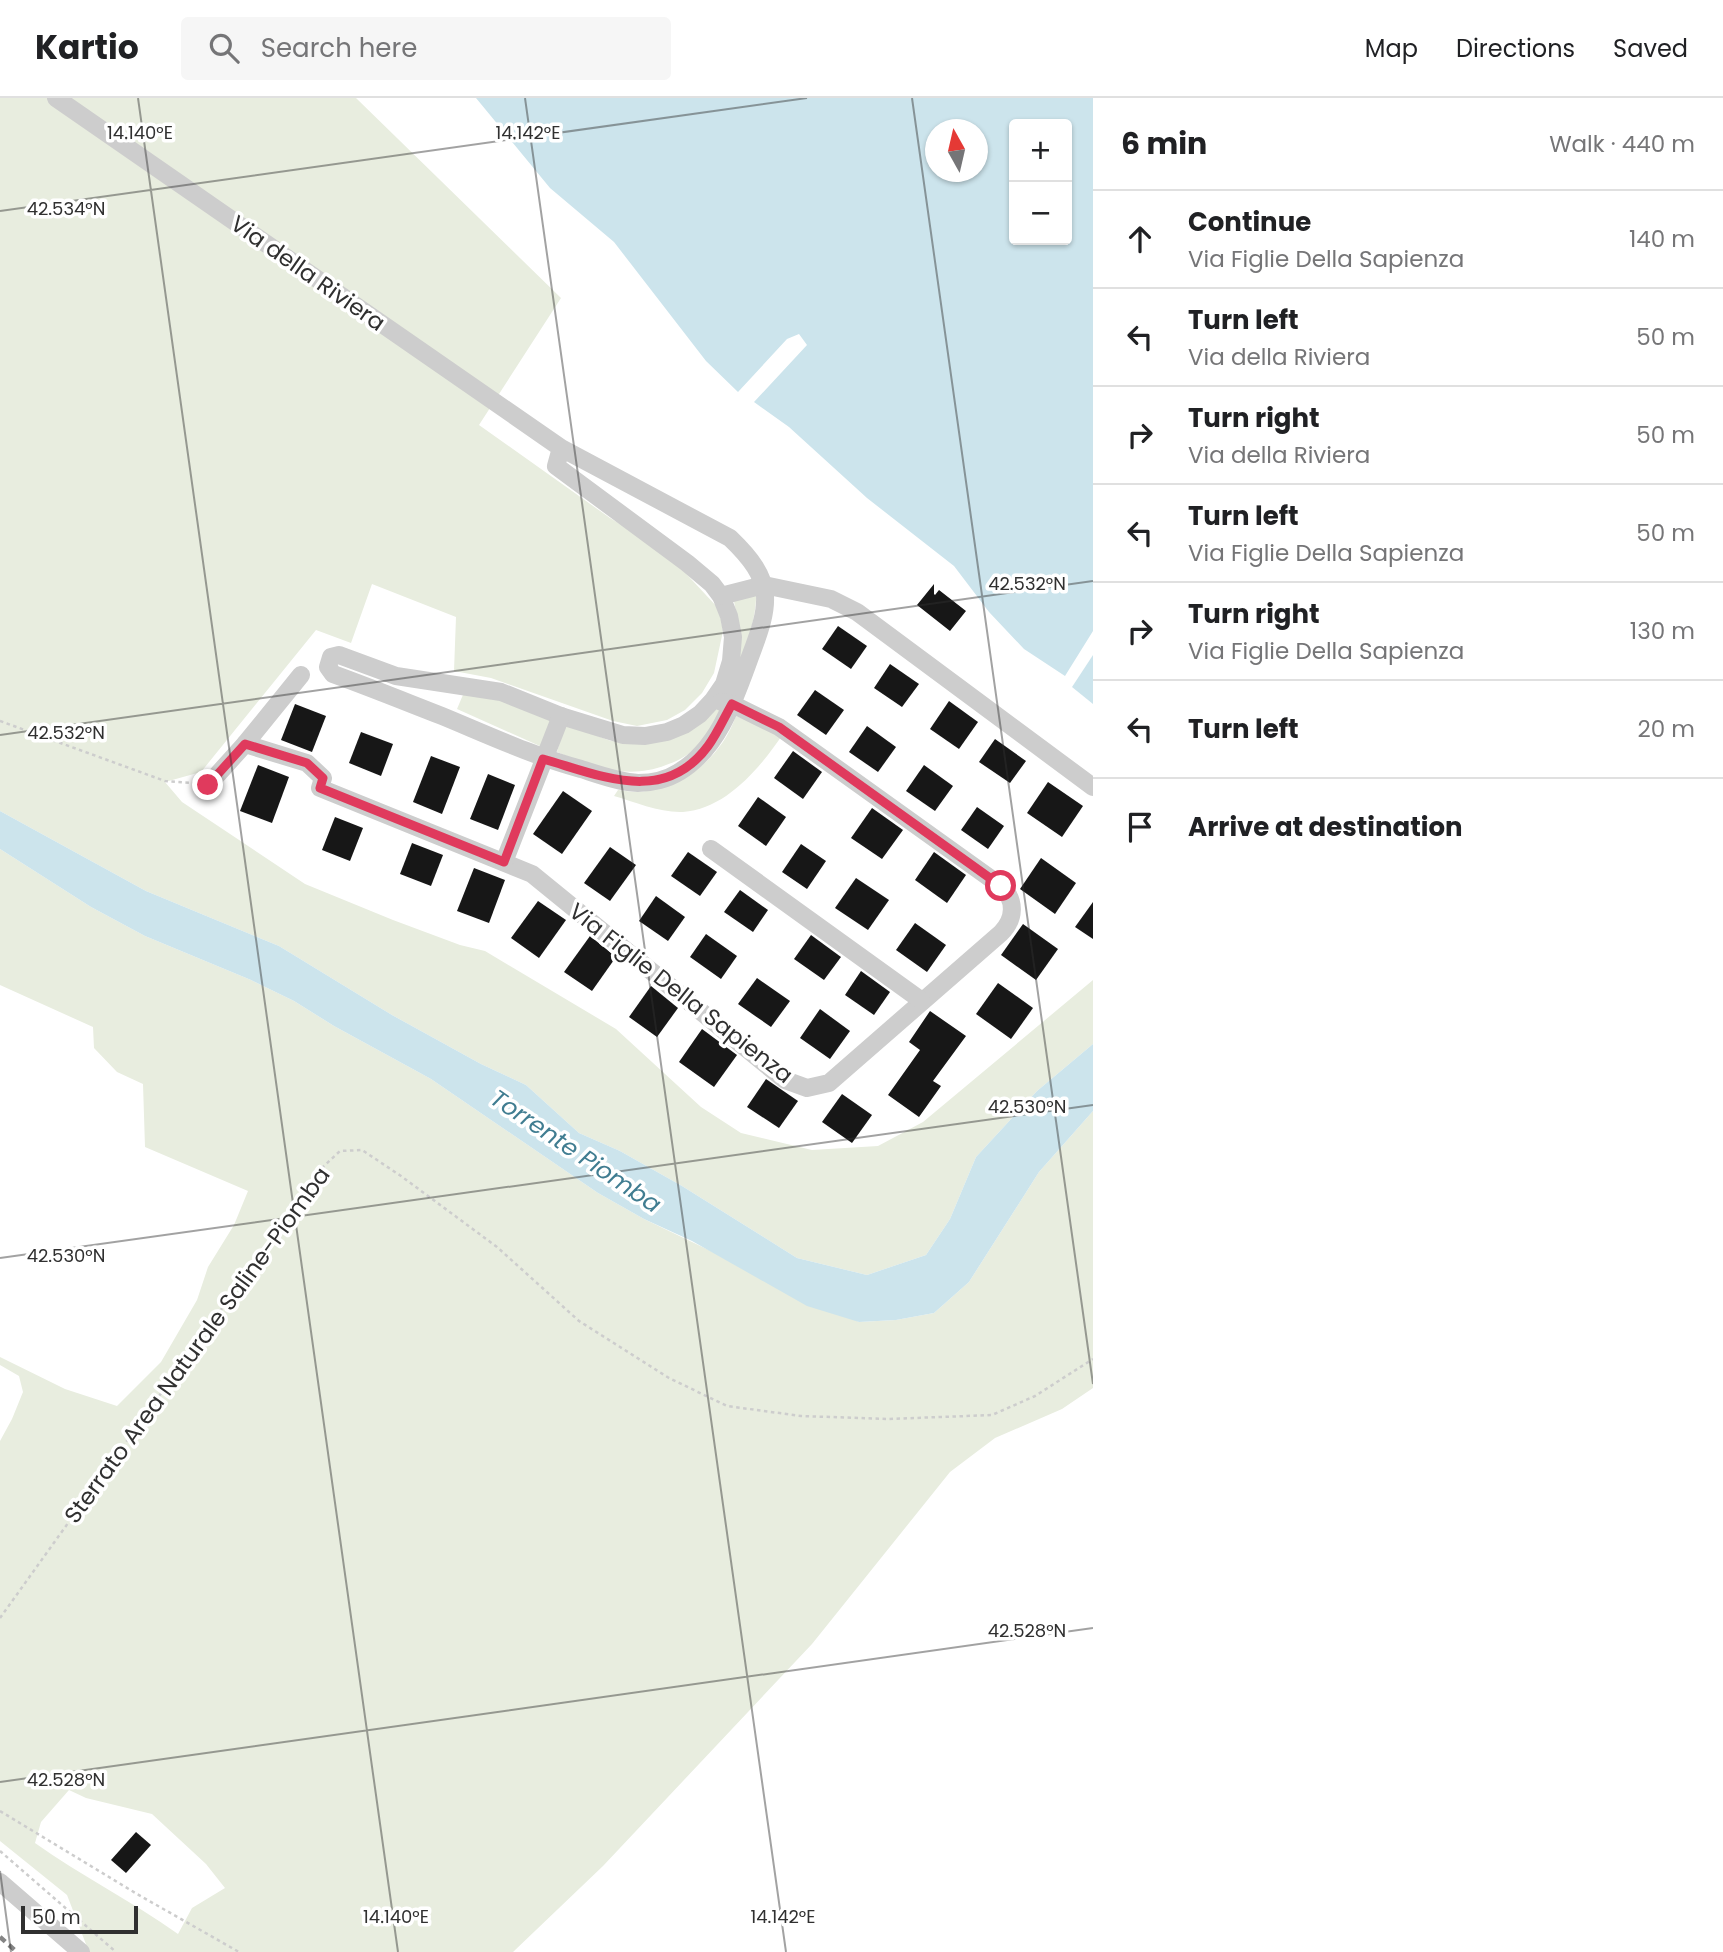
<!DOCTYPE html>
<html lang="en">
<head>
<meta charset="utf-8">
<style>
	body { margin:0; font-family:Poppins,sans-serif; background:#f6f6f6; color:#202124 }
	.controls { position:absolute; right:21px; top:21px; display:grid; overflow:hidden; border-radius:7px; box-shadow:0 2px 5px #0004 }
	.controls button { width:63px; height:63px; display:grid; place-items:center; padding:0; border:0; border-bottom:2px solid #e0e0e0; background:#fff; color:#202124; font:35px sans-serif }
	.compass { position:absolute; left:925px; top:21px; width:63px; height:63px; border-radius:50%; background:#fff; box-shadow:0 2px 5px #0004; rotate:352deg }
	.scale { position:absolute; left:21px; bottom:18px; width:117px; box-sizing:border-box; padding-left:7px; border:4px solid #303030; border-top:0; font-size:19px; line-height:24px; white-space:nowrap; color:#303030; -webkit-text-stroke:5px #fff; paint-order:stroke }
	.stop { position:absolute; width:21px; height:21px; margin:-16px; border:5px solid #e03a5d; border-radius:50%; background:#fff }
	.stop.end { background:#e03a5d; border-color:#fff; box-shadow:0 2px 7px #0008 }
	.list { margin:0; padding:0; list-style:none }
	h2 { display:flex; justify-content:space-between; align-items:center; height:91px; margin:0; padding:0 28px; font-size:30px }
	h2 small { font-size:23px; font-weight:400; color:#757577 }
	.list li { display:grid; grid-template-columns:46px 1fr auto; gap:21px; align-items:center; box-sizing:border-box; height:98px; padding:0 28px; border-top:2px solid #e0e0e0 }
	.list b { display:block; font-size:26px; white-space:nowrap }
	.list p { margin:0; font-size:23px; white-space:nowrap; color:#757577 }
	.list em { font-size:23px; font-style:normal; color:#757577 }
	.icon { flex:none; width:38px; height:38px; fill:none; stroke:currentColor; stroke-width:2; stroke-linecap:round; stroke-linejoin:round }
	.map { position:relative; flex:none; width:1093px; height:1854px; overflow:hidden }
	header { display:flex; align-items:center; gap:42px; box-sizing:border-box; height:98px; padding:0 35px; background:#fff; border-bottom:2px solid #e0e0e0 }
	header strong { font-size:33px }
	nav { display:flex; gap:38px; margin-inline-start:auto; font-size:24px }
	.search { width:490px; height:63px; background:#f6f6f6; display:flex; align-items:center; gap:18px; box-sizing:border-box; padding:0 24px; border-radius:7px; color:#757577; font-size:26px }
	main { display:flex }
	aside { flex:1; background:#fff }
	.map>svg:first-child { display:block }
</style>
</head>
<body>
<header>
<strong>Kartio</strong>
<div class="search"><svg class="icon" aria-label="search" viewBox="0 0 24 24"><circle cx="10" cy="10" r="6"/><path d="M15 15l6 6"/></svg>Search here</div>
<nav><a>Map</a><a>Directions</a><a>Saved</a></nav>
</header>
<main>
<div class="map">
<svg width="1093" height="1854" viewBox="0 0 1093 1854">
	<rect width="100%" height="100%" fill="#fff"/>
	<g fill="#e8eddf" fill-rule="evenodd">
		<polygon points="0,0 356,0 561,200 479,327 610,420 665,453 719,511 723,533 714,575 702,595 685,612 667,622 637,628 613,623 491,580 454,573 456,519 372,486 351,545 316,532 201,674 165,684 182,704 305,786 393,822 460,847 485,853 616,931 701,1009 741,1035 812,1052 878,1048 923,1024 1093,882 1093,946 1037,993 976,1059 950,1121 926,1157 867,1177 797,1160 682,1088 620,1053 579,1035 526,987 481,966 392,917 279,848 146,793 0,713"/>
		<path d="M 756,490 C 758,525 742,556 729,588 L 737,519 L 733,498 Z"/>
		<polygon points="465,592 490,595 556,620 542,649 457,611"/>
		<path d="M 715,605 L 725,608 C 716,621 708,636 698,648 C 689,657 678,663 666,667 C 628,682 593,669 557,654 L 565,626 L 611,643 L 636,644 Z"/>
		<path d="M 736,618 L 783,636 C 760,670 726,711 683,714 C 660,715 635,704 614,698 L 618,692 C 627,693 637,695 646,693 C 688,687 722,657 736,618 Z"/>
		<path d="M 0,751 L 91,809 L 145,838 L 251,882 L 294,903 L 334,928 L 431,981 L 598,1095 L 644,1121 L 859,1224 L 896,1222 L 934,1215 L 969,1184 L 1039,1074 L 1093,1013 L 1093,1290 L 1062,1311 L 995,1340 L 950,1374 L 812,1546 L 603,1768 L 513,1854 L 89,1854 L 67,1797 L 0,1743 L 0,1343 L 12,1321 L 23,1294 L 19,1278 L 0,1267 L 0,1259 L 65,1291 L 117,1308 L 161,1264 L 197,1202 L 208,1169 L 234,1127 L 248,1093 L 145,1049 L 143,986 L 117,974 L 94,950 L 93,929 L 0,887 ZM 69,1692 L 86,1700 L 152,1716 L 206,1766 L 225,1790 L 192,1810 L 178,1836 C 132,1803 81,1778 35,1745 L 41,1724 Z"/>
	</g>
	<g fill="#cce4ec" fill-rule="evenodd">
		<path d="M 476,0 L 1093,0 L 1093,533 L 1065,578 L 1024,551 L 989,514 L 954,468 L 867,400 L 789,329 L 754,304 L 807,247 L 799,236 L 787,241 L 738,294 L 706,263 L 614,144 L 550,90 ZM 1067,26 L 1067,142 L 1014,142 L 1014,26 ZM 936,32 L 978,32 L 978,74 L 936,74 Z"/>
		<polygon points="1093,557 1093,606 1072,589"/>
		<polygon points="0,713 146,793 279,848 392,917 481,966 526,987 579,1035 620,1053 682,1088 797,1160 867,1177 926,1157 950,1121 976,1059 1037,993 1093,946 1093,1013 1039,1074 969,1184 934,1215 896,1222 859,1224 807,1208 692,1143 644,1121 598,1095 431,981 334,928 294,903 251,882 145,838 91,809 0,751"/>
	</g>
	<g fill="#171717">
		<polygon points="934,486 934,496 935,497 939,492 966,513 950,533 917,507"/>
		<polygon points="838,528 867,548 851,571 822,551"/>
		<polygon points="890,566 919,586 902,609 874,590"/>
		<polygon points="815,592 844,612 826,637 797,617"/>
		<polygon points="949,603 978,624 959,651 930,631"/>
		<polygon points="295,606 326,618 312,654 281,642"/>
		<polygon points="867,628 896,649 878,674 849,654"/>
		<polygon points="361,634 393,646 381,678 349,665"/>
		<polygon points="995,641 1026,663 1010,685 979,664"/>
		<polygon points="793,653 822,674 803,701 774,680"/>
		<polygon points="431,658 460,669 442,716 413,704"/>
		<polygon points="258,667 289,679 272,725 240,713"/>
		<polygon points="924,667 953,688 935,713 906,693"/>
		<polygon points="488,676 515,687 498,732 470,721"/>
		<polygon points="1048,684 1083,708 1062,739 1027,715"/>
		<polygon points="563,693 592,713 562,756 533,736"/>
		<polygon points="758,699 786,719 766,748 738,728"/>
		<polygon points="977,709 1004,728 988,751 961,732"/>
		<polygon points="872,710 903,732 882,761 851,740"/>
		<polygon points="335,719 363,730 350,763 322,752"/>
		<polygon points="412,745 443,757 431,788 400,776"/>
		<polygon points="801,746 826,763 807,791 782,774"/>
		<polygon points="610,749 636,767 610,803 584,785"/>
		<polygon points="688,754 717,774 700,798 671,778"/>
		<polygon points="934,754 966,777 947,805 915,782"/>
		<polygon points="1041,760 1076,785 1055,816 1020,791"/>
		<polygon points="474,770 505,782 489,825 457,813"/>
		<polygon points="856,780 889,802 868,832 835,810"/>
		<polygon points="740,792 768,812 753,834 724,814"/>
		<polygon points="656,798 685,819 668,843 639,823"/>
		<polygon points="538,803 566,822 539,860 511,840"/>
		<polygon points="1093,804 1093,841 1075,829"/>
		<polygon points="915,825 946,847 927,874 896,852"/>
		<polygon points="1023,826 1058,851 1036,882 1001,857"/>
		<polygon points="706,836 737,858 721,881 690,859"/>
		<polygon points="811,837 841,859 824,882 794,861"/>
		<polygon points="590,838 616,859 592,893 564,874"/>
		<polygon points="861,873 890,894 874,917 845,897"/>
		<polygon points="757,880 790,903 771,929 738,906"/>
		<polygon points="998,885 1033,910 1011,941 976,916"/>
		<polygon points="651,888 678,910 657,939 629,919"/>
		<polygon points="820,911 850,933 830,961 800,940"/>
		<polygon points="930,913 966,938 933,983 941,988 919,1019 888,997 920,952 909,944"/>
		<polygon points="702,931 737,957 714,989 679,964"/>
		<polygon points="766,981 798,1003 779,1030 747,1009"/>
		<polygon points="842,996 872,1017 852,1045 822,1024"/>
		<polygon points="136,1734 151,1747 126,1775 111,1762"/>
	</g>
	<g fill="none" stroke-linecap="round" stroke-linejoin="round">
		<g stroke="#cdcdcd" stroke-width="2.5" stroke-dasharray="3.5 3.5" stroke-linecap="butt">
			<polyline points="0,623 165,683 193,685"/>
			<polyline points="0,1520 324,1068 340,1053 362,1052 401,1078 497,1149 579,1223 669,1280 727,1308 801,1318 889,1321 992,1317 1035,1298 1093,1261"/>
			<polyline points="0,1713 137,1796 239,1854"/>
			<polyline points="0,1753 116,1854"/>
		</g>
		<g stroke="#cdcdcd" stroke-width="18">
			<path d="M 56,0 L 561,350 L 730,440 C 775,483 771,504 750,559 C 735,600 719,650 679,674 C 668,681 652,685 638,685 C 619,684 600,677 581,671 C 533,658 488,637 442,618 C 406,604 369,589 333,576 L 328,569 L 331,559 L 339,557 L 396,578 L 501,594 L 561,618 L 623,637 L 645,638 L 667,634 L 684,627 L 700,616 L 713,602 L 724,586 L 731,563 L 733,539 L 729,518 L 721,498 L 712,486 L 687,465 L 556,368 L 561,350"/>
			<polyline points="721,498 764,487 831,501 857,514 1093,689"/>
			<path d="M 245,646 L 307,665 L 323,680 L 320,690 L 532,776 L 785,982 L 807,990 L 829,985 L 1001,835 C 1015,821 1016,802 1001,788 L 779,629 L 732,606 L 721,604"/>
			<polyline points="208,687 245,646 301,577"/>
			<polyline points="711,751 922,903"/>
			<polyline points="504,764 561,618"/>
			<polyline points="0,1784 81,1854"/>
		</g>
		<polyline stroke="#858585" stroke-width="4.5" stroke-dasharray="7 5" stroke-linecap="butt" points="0,1839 17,1854"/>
	</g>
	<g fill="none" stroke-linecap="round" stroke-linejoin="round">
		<path stroke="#e03a5d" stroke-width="9" d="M 208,687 L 245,646 L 307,665 L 323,680 L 320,690 L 504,764 L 543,661 C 600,677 664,708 708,648 C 717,636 724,620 732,606 L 779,629 L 1001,788"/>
	</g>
	<path fill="none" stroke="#303030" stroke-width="2" stroke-opacity="0.45" d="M 138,0 L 398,1854M 525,0 L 786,1854M 912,0 L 1093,1286M 0,113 L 807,0M 0,637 L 1093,483M 0,1160 L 1093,1007M 0,1684 L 1093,1530M 0,1773 L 11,1854"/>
	<g text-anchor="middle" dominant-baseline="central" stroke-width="7" stroke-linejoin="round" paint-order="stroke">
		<g font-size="23" fill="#303030" stroke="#fff">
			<text transform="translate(308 175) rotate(35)">Via della Riviera</text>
			<text transform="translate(681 895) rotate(38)">Via Figlie Della Sapienza</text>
			<text transform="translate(197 1247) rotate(-54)">Sterrato Area Naturale Saline-Piomba</text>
		</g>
		<g font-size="24" font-style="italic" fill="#407d91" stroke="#fff">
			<text transform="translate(576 1053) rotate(34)">Torrente Piomba</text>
		</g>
	</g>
	<g font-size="18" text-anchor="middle" fill="#303030" stroke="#fff" stroke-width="7" stroke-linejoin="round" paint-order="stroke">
		<text x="140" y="41">14.140°E</text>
		<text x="528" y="41">14.142°E</text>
		<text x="66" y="117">42.534°N</text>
		<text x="1027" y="492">42.532°N</text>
		<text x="66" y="641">42.532°N</text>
		<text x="1027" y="1015">42.530°N</text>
		<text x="66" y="1164">42.530°N</text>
		<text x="1027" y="1539">42.528°N</text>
		<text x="66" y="1688">42.528°N</text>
		<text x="396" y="1825">14.140°E</text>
		<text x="783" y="1825">14.142°E</text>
	</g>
</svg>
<div class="controls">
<button>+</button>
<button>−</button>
</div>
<svg class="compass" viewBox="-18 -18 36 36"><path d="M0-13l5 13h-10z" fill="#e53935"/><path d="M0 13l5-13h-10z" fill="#757577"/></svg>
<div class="scale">50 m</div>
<div class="stop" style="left:1001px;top:788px"></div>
<div class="stop end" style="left:208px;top:687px"></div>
</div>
<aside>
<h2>6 min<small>Walk · 440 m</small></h2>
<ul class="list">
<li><svg class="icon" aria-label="ahead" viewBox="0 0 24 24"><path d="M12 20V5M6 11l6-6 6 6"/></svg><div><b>Continue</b><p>Via Figlie Della Sapienza</p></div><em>140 m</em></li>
<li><svg class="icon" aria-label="left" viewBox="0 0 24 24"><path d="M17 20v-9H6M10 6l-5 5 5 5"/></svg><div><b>Turn left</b><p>Via della Riviera</p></div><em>50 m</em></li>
<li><svg class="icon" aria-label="right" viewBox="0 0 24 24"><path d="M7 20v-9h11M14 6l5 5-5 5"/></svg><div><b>Turn right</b><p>Via della Riviera</p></div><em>50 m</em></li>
<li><svg class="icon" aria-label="left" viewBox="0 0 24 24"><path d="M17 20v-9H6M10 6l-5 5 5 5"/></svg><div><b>Turn left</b><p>Via Figlie Della Sapienza</p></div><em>50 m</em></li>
<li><svg class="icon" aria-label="right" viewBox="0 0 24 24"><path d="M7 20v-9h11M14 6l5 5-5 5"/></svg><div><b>Turn right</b><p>Via Figlie Della Sapienza</p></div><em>130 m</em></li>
<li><svg class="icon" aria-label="left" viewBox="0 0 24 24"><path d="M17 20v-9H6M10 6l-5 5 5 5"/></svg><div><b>Turn left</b></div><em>20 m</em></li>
<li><svg class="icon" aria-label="arrive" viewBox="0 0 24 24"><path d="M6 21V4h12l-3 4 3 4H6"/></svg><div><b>Arrive at destination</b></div></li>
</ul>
</aside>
</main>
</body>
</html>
